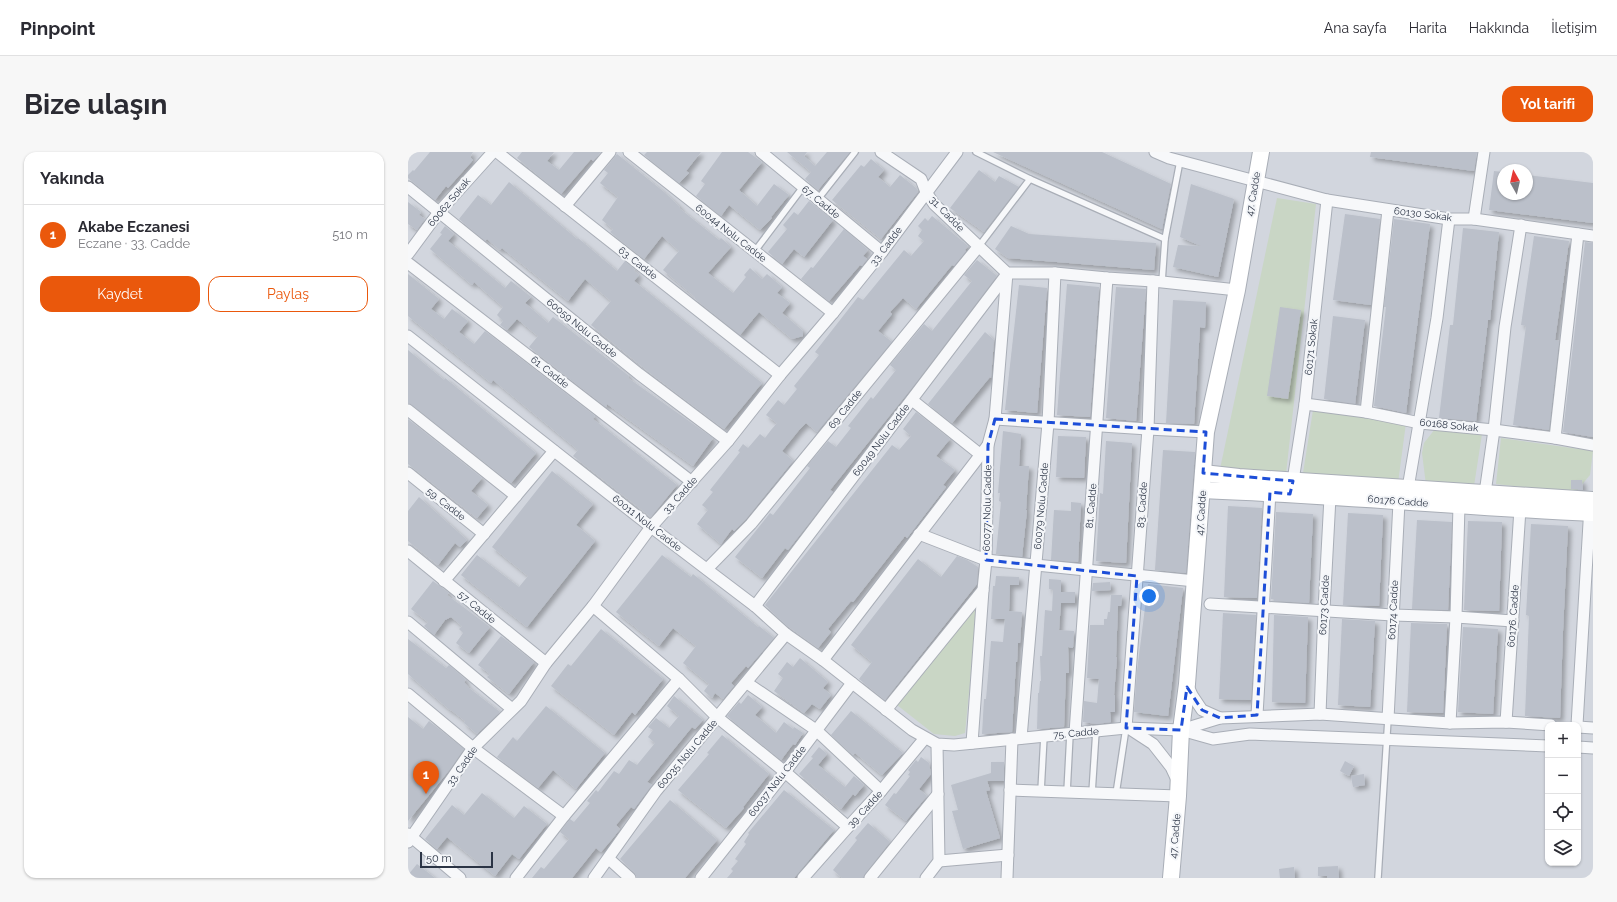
<!DOCTYPE html>
<html lang="tr">
<head>
<meta charset="utf-8">
<style>
	body { margin:0; font-family:Raleway,sans-serif; background:#f7f7f7; color:#2b2b33 }
	.controls { position:absolute; right:12px; bottom:12px; display:grid; overflow:hidden; border-radius:8px; box-shadow:0 1px 3px #0004 }
	.controls button { width:36px; height:36px; display:grid; place-items:center; padding:0; border:0; border-bottom:1px solid #e1e1e2; background:#fff; color:#2b2b33; font:20px sans-serif }
	.compass { position:absolute; left:1089px; top:12px; width:36px; height:36px; border-radius:50%; background:#fff; box-shadow:0 1px 3px #0004; rotate:352deg }
	.scale { position:absolute; left:12px; bottom:10px; width:73px; box-sizing:border-box; padding-left:4px; border:2px solid #2b3445; border-top:0; font-size:11px; line-height:14px; white-space:nowrap; color:#2b3445; -webkit-text-stroke:3px #f4f6f9; paint-order:stroke }
	.you { position:absolute; left:741px; top:444px; width:14px; height:14px; margin:-10px; border:3px solid #fff; border-radius:50%; background:#1a73e8; box-shadow:0 0 0 6px #1a73e833 }
	.badge { display:grid; place-items:center; width:26px; height:26px; border-radius:50%; background:#ea580c; color:#fff; font-size:13px; font-weight:700 }
	.pin { position:absolute; translate:-50% -33px; filter:drop-shadow(0 1px 2px #0008) }
	.pin::after { content:''; position:absolute; top:21px; width:14px; height:12px; background:inherit; clip-path:polygon(0 0,100% 0,50% 100%) }
	.list { margin:0; padding:0; list-style:none }
	h2 { display:flex; justify-content:space-between; align-items:center; height:52px; margin:0; padding:0 16px; font-size:17px }
	h2 small { font-size:13px; font-weight:400; color:#7c7c81 }
	.list li { display:grid; grid-template-columns:26px 1fr auto; gap:12px; align-items:center; box-sizing:border-box; height:60px; padding:0 16px; border-top:1px solid #e1e1e2 }
	.list b { display:block; font-size:15px; white-space:nowrap }
	.list p { margin:0; font-size:13px; white-space:nowrap; color:#7c7c81 }
	.list em { font-size:13px; font-style:normal; color:#7c7c81 }
	.actions { display:flex; gap:8px; padding:12px 16px }
	.actions a { flex:1; padding:9px 0; border:1px solid #ea580c; border-radius:12px; text-align:center; font-size:14px; color:#ea580c }
	.actions .main { background:#ea580c; color:#fff }
	.icon { flex:none; width:22px; height:22px; fill:none; stroke:currentColor; stroke-width:2; stroke-linecap:round; stroke-linejoin:round }
	.map { position:relative; flex:none; width:1185px; height:726px; overflow:hidden; border-radius:12px }
	header { display:flex; align-items:center; gap:24px; box-sizing:border-box; height:56px; padding:0 20px; background:#fff; border-bottom:1px solid #e1e1e2 }
	header strong { font-size:19px }
	nav { display:flex; gap:22px; margin-inline-start:auto; font-size:14px }
	.intro { display:flex; align-items:center; justify-content:space-between; box-sizing:border-box; height:96px; padding:0 24px }
	h1 { margin:0; font-size:28px }
	.button { padding:10px 18px; border-radius:12px; background:#ea580c; color:#fff; font-size:14px; font-weight:700 }
	main { display:flex; gap:24px; padding:0 24px }
	aside { flex:1; background:#fff; border-radius:12px; box-shadow:0 1px 3px #0004 }
	.map>svg:first-child { display:block }
</style>
</head>
<body>
<header>
<strong>Pinpoint</strong>
<nav><a>Ana sayfa</a><a>Harita</a><a>Hakkında</a><a>İletişim</a></nav>
</header>
<div class="intro"><h1>Bize ulaşın</h1><a class="button">Yol tarifi</a></div>
<main>
<aside>
<h2>Yakında<small></small></h2>
<ul class="list">
<li><span class="badge">1</span><div><b>Akabe Eczanesi</b><p>Eczane · 33. Cadde</p></div><em>510 m</em></li>
</ul>
<div class="actions"><a class="main">Kaydet</a><a>Paylaş</a></div>
</aside>
<div class="map">
<svg width="1185" height="726" viewBox="0 0 1185 726">
	<defs>
		<filter id="shadow"><feDropShadow dx="3.5" dy="3.5" stdDeviation="2" flood-color="#0004"/></filter>
	</defs>
	<rect width="100%" height="100%" fill="#e4e7ec"/>
	<path fill="#d2d6de" fill-rule="evenodd" d="M 0,0 L 1185,0 L 1185,726 L 0,726 ZM 1095,18 L 1119,18 L 1119,42 L 1095,42 ZM 1140,573 L 1170,573 L 1170,711 L 1140,711 Z"/>
	<g fill="#c9d6c5">
		<polygon points="869,46 908,52 878,322 812,317"/>
		<polygon points="905,258 998,271 990,331 895,321"/>
		<polygon points="1027,277 1074,282 1066,334 1018,333 1014,301 1016,291"/>
		<polygon points="1093,286 1185,299 1182,323 1167,341 1088,332"/>
		<polygon points="570,449 557,581 547,584 526,582 489,553"/>
	</g>
	<g fill="#bbc0ca" filter="url(#shadow)">
		<polygon points="22,0 65,0 62,5 65,8 40,36 38,34 27,48 0,26 0,23 5,18 6,19"/>
		<polygon points="114,0 146,0 139,9 151,18 166,0 193,0 185,9 183,7 153,42 109,6"/>
		<polygon points="239,0 293,0 278,19 281,21 271,31 236,3"/>
		<polygon points="314,0 340,0 354,10 331,38 349,54 366,32 381,43 363,65 364,66 352,78 321,53 313,64 288,44 297,32 293,29"/>
		<polygon points="379,0 399,0 396,4 407,14 419,0 442,0 410,38 397,27 403,20"/>
		<polygon points="585,0 694,0 763,32 754,77"/>
		<polygon points="963,0 1069,0 1066,19 962,5"/>
		<polygon points="209,2 256,40 272,55 271,56 311,88 313,86 323,95 300,121 325,141 338,125 336,123 342,116 354,127 359,122 374,135 369,141 382,151 374,161 395,179 395,184 384,187 351,160 332,183 286,146 287,145 255,118 271,99 254,84 236,107 202,80 205,77 194,68 210,45 192,31 200,21 196,18"/>
		<polygon points="463,7 476,18 470,25 482,35 492,23 509,37 510,40 473,87 424,48 453,13 456,15"/>
		<polygon points="571,18 587,30 591,24 611,35 576,80 542,56"/>
		<polygon points="1086,19 1095,20 1095,42 1119,42 1119,23 1185,31 1185,71 1081,58"/>
		<polygon points="101,30 169,87 170,86 209,119 217,109 227,118 226,119 231,123 226,129 354,231 316,277 246,224 183,173 203,149 177,127 160,149 94,96 92,98 79,87 77,89 51,67 70,43 83,53"/>
		<polygon points="783,32 826,47 810,125 765,115 770,93 793,94 772,85"/>
		<polygon points="401,49 425,68 396,105 386,97 374,112 360,100 379,77 375,73 386,60 390,63"/>
		<polygon points="0,50 13,60 11,63 17,67 9,78 0,72"/>
		<polygon points="937,62 972,67 963,153 925,148"/>
		<polygon points="524,64 560,94 557,98 558,99 546,114 544,113 508,157 495,146 482,160 484,162 470,179 484,190 409,280 398,271 391,278 374,299 385,309 338,367 326,379 324,377 313,392 289,372 300,358 294,353 305,340 302,338 332,300 330,299 335,292 340,296 352,282 357,286 363,278 369,271 358,263 370,248 376,253 389,237 386,234 411,203 407,200 450,145 455,148 496,98 503,104 516,89 510,84 514,78 510,74 517,66 520,69"/>
		<polygon points="986,67 1022,72 998,261 966,254 978,155 976,155"/>
		<polygon points="37,74 46,82 40,89 97,136 103,129 123,145 117,151 140,171 145,165 221,224 220,226 305,286 285,314 199,252 198,255 121,195 130,184 109,167 99,178 92,173 95,169 89,163 95,155 66,130 64,133 22,97 34,82 32,81"/>
		<polygon points="603,74 621,82 748,91 746,118 600,106 587,97"/>
		<polygon points="1055,76 1091,80 1082,168 1080,168 1068,269 1031,266 1042,173 1045,173"/>
		<polygon points="436,77 460,98 455,104 459,107 454,114 452,113 421,149 393,127 403,115 405,116"/>
		<polygon points="1126,84 1161,89 1147,188 1151,189 1141,278 1105,273 1118,174 1113,173"/>
		<polygon points="1177,90 1185,91 1185,285 1155,280"/>
		<polygon points="569,108 589,124 507,232 422,338 425,340 402,370 380,398 377,396 354,426 327,405 362,361 365,363 402,316 399,314 420,289 428,295 443,276 440,274 463,245 465,247 488,218 482,213 516,172 524,179 564,129 556,123"/>
		<polygon points="0,122 31,147 23,157 36,167 44,157 60,169 51,180 66,192 77,179 187,264 185,267 269,333 243,365 165,304 170,298 85,228 83,231 0,164"/>
		<polygon points="659,132 691,135 682,265 649,263"/>
		<polygon points="611,133 639,136 629,261 597,258"/>
		<polygon points="708,135 738,137 728,269 698,266"/>
		<polygon points="765,148 798,150 797,176 792,175 786,272 758,271"/>
		<polygon points="872,155 893,158 880,247 859,244"/>
		<polygon points="925,164 957,168 947,252 916,247"/>
		<polygon points="577,180 586,188 583,226 582,225 544,271 520,252"/>
		<polygon points="0,198 36,228 37,226 128,301 103,331 4,253 0,251"/>
		<polygon points="508,260 542,287 528,304 547,318 535,333 538,335 499,386 497,384 445,450 443,449 420,477 423,480 410,496 377,472 357,453 484,293 491,298 503,284 495,277"/>
		<polygon points="0,267 74,326 63,339 80,353 69,366 0,312"/>
		<polygon points="595,279 613,282 611,314 621,314 618,358 619,358 614,405 588,402 593,350 591,349 592,341 590,341"/>
		<polygon points="650,284 678,285 676,326 648,325"/>
		<polygon points="698,289 724,291 718,411 688,409 692,341 695,342"/>
		<polygon points="755,298 787,300 778,421 747,418"/>
		<polygon points="144,319 185,352 168,373 187,389 119,475 53,423 69,403 111,435 120,424 84,395"/>
		<polygon points="1163,328 1174,328 1175,338 1163,337"/>
		<polygon points="11,345 59,388 52,395 47,391 30,413 0,389 0,359"/>
		<polygon points="663,350 673,351 670,410 643,408 646,358 663,359"/>
		<polygon points="820,354 854,356 849,446 816,445"/>
		<polygon points="868,360 905,362 901,451 866,449 866,447 863,447"/>
		<polygon points="940,361 975,363 971,454 935,453"/>
		<polygon points="1009,368 1044,370 1040,458 1004,457"/>
		<polygon points="1060,369 1094,370 1091,459 1056,458"/>
		<polygon points="1123,372 1160,374 1155,479 1152,566 1117,564 1121,464 1118,463"/>
		<polygon points="254,403 283,425 285,422 350,475 351,474 366,486 340,516 338,514 323,531 326,534 315,547 307,541 304,546 296,539 301,532 275,511 288,494 265,476 251,494 208,460"/>
		<polygon points="549,404 559,408 570,415 569,432 477,548 451,527 464,510 443,493 510,407 533,425"/>
		<polygon points="588,424 611,425 611,433 602,433 601,459 614,460 612,491 610,491 609,510 608,510 604,580 574,582 576,547 578,547 583,489 595,490 597,467 583,467 585,434 587,434"/>
		<polygon points="641,427 653,428 653,440 667,440 667,451 653,451 651,478 666,479 665,496 660,495 661,521 658,521 656,575 629,577 630,541 631,541 632,529 633,529 632,504 634,504 637,458 644,459 645,438 641,437"/>
		<polygon points="25,429 41,441 39,443 82,475 61,501 48,491 55,481 51,477 54,474 43,465 37,468 26,483 16,474 20,470 3,457"/>
		<polygon points="702,430 703,438 684,439 685,431"/>
		<polygon points="740,432 775,436 760,564 726,560 729,519"/>
		<polygon points="703,443 714,443 713,454 710,454 708,505 709,505 706,543 707,543 707,560 702,560 703,570 689,572 675,570 676,549 689,551 691,527 679,526 682,473 696,473 696,467 699,467 700,460 702,460"/>
		<polygon points="815,461 848,463 843,548 811,547"/>
		<polygon points="866,463 900,465 897,551 864,550"/>
		<polygon points="934,467 967,469 962,555 930,553"/>
		<polygon points="1003,471 1039,472 1035,561 999,560"/>
		<polygon points="1055,475 1090,477 1085,562 1050,560"/>
		<polygon points="193,477 255,527 227,563 224,560 206,583 143,534 160,512 163,514"/>
		<polygon points="93,484 126,510 101,542 79,525 82,522 70,513"/>
		<polygon points="0,487 38,516 41,513 58,528 56,530 61,536 92,560 69,582 56,571 57,569 43,558 43,559 0,522"/>
		<polygon points="392,506 420,530 415,536 423,543 412,557 404,552 396,561 366,539 375,526 370,522 379,510 385,515"/>
		<polygon points="340,543 354,555 347,563 368,581 376,570 385,577 386,575 395,581 387,593 385,592 373,608 319,564 331,550 333,552"/>
		<polygon points="266,544 295,568 287,577 284,575 239,630 244,633 226,657 223,655 208,673 212,677 205,686 193,700 188,696 164,726 124,726 133,715 136,717 161,687 152,680 162,667 166,670 182,651 179,649 188,638 190,640 206,619 211,622 221,608 229,613 247,591 240,585 245,578 240,575 248,566 261,576 271,564 259,554"/>
		<polygon points="138,554 197,601 168,637 145,618 130,636 89,605 105,585 109,589"/>
		<polygon points="443,559 495,601 474,623 447,601 445,603 423,583"/>
		<polygon points="0,565 15,577 21,569 56,597 43,616 0,669"/>
		<polygon points="314,583 361,622 335,655 336,656 318,676 270,638 301,602 299,601"/>
		<polygon points="411,595 419,602 410,613 437,635 446,624 456,633 447,644 445,642 433,657 391,622 405,606 403,605"/>
		<polygon points="513,605 521,611 523,622 511,637 519,644 498,669 477,653 486,641 488,642 502,624 500,623 502,620 500,618 508,608 510,610"/>
		<polygon points="937,609 946,614 941,624 932,619"/>
		<polygon points="583,610 596,610 596,629 579,629 582,638 578,639 592,686 555,697 544,659 550,658 543,633 583,621"/>
		<polygon points="956,622 957,633 945,635 943,624"/>
		<polygon points="376,638 426,678 386,726 319,726 325,719 323,717 330,709 327,707 338,692 336,690 341,682 340,681"/>
		<polygon points="74,641 106,666 116,654 139,672 111,707 104,702 87,724 39,685 29,697 17,687 44,653 56,663"/>
		<polygon points="262,648 309,688 277,726 229,726 227,721 212,707"/>
		<polygon points="460,671 482,690 457,722 455,726 434,726 425,718 449,688 447,686"/>
		<polygon points="9,712 27,726 0,726 0,723"/>
		<polygon points="930,714 931,726 919,726 919,724 910,724 910,715"/>
		<polygon points="886,715 887,726 872,726 871,717"/>
	</g>
	<g fill="none" stroke-linecap="round" stroke-linejoin="round">
		<defs>
			<g id="lane">
				<polyline points="568,0 622,27 571,94"/>
				<polyline points="622,27 757,87 754,130"/>
				<polyline points="410,47 447,0"/>
				<polyline points="757,87 772,9"/>
				<polyline points="347,99 395,35"/>
				<polyline points="633,639 636,584"/>
				<polyline points="659,640 662,582"/>
				<polyline points="684,641 688,579"/>
				<polyline points="708,642 718,576"/>
				<polyline points="970,726 980,567"/>
			</g>
			<g id="street">
				<polyline points="89,0 372,223"/>
				<polyline points="221,0 425,161"/>
				<polyline points="353,0 474,100"/>
				<polyline points="473,0 513,27 518,40 526,52 599,121 647,121 699,126 745,129 829,138"/>
				<polyline points="747,0 761,6 919,48 1041,67 1066,67 1185,84"/>
				<polyline points="0,35 231,222 320,289"/>
				<polyline points="157,54 202,0"/>
				<polyline points="1066,67 1076,0"/>
				<polyline points="0,102 31,60 85,0"/>
				<polyline points="0,111 284,330"/>
				<polyline points="0,184 243,375 347,454 378,482 415,508 504,578 529,592 546,593 718,576 773,578 805,587 842,582 1140,594"/>
				<polyline points="504,248 573,303"/>
				<polyline points="897,252 958,260 1012,271 1086,278 1147,286 1185,293"/>
				<polyline points="0,258 108,344"/>
				<polyline points="958,260 980,58"/>
				<polyline points="587,267 740,277"/>
				<polyline points="740,277 798,280"/>
				<polyline points="1147,286 1170,82"/>
				<polyline points="0,321 76,382"/>
				<polyline points="884,335 897,252 919,48"/>
				<polyline points="1000,336 1029,166 1041,67"/>
				<polyline points="1076,348 1086,278 1097,175 1113,73"/>
				<polyline points="511,382 578,408 787,429"/>
				<polyline points="0,399 138,511"/>
				<polyline points="299,417 343,372 571,94"/>
				<polyline points="36,429 146,299"/>
				<polyline points="802,452 985,463 1048,465 1105,469"/>
				<polyline points="185,454 271,527 309,565 377,620 440,675"/>
				<polyline points="347,454 599,122"/>
				<polyline points="0,470 104,557"/>
				<polyline points="415,508 580,293"/>
				<polyline points="339,531 408,578 473,639"/>
				<polyline points="779,532 784,543 794,558 812,566"/>
				<polyline points="0,542 65,596 156,664"/>
				<polyline points="478,558 575,438"/>
				<polyline points="912,562 916,458 922,345"/>
				<polyline points="849,563 862,340"/>
				<polyline points="980,567 991,350"/>
				<polyline points="1098,570 1112,357"/>
				<polyline points="1042,571 1048,465 1051,353"/>
				<polyline points="1169,573 1182,354"/>
				<polyline points="1170,575 1185,576"/>
				<polyline points="718,576 740,277 745,129"/>
				<polyline points="722,577 745,592 763,615 770,630"/>
				<polyline points="773,578 812,566 912,562 1042,571 1098,570 1143,573"/>
				<polyline points="667,581 699,126"/>
				<polyline points="613,586 640,271 647,121"/>
				<polyline points="564,591 575,438 578,408 580,293 587,267 599,121"/>
				<polyline points="1170,595 1185,596"/>
				<polyline points="602,638 770,644"/>
				<polyline points="0,682 52,726"/>
				<polyline points="0,690 65,596 113,549 138,511 185,454 243,375 320,289 372,223 425,161 474,100 549,0"/>
				<polyline points="201,707 222,726"/>
				<polyline points="531,709 600,703"/>
				<polyline points="108,726 156,664 271,527"/>
				<polyline points="186,726 248,639 378,482"/>
				<polyline points="293,726 377,620 444,531"/>
				<polyline points="395,726 440,675 473,639 517,586"/>
				<polyline points="462,726 530,642"/>
				<polyline points="518,726 531,709 529,592"/>
				<polyline points="599,726 604,587"/>
			</g>
			<g id="secondary">
				<polyline points="795,321 831,325 1185,348"/>
				<path d="M 794,338 C 925,343 1055,355 1185,361"/>
				<polyline points="763,726 770,644 773,578 779,532 798,280 829,138 853,0"/>
			</g>
		</defs>
		<use href="#lane" stroke="#a9aeb7" stroke-width="8"/>
		<use href="#street" stroke="#a9aeb7" stroke-width="13"/>
		<use href="#secondary" stroke="#a9aeb7" stroke-width="18"/>
		<use href="#lane" stroke="#f7f8fa" stroke-width="5.5"/>
		<use href="#street" stroke="#f7f8fa" stroke-width="11"/>
		<use href="#secondary" stroke="#fff" stroke-width="16"/>
	</g>
	<path fill="none" stroke="#1d4ed8" stroke-width="3" stroke-dasharray="8 5" stroke-linejoin="round" d="M 587,267 L 798,280 L 795,321 L 885,329 L 882,342 L 862,340 L 849,563 L 812,566 L 794,558 L 779,535 L 773,578 L 718,576 L 729,424 L 578,408 L 580,293 Z"/>
	<g text-anchor="middle" dominant-baseline="central" stroke-width="4" stroke-linejoin="round" paint-order="stroke">
		<g font-size="10" fill="#2b3445" stroke="#f4f6f9">
			<text transform="translate(845 42) rotate(-80)">47. Cadde</text>
			<text transform="translate(41 50) rotate(-50)">60062 Sokak</text>
			<text transform="translate(413 50) rotate(39)">67. Cadde</text>
			<text transform="translate(539 62) rotate(46)">31. Cadde</text>
			<text transform="translate(1015 62) rotate(7)">60130 Sokak</text>
			<text transform="translate(323 81) rotate(38)">60044 Nolu Cadde</text>
			<text transform="translate(478 94) rotate(-53)">33. Cadde</text>
			<text transform="translate(230 111) rotate(38)">63. Cadde</text>
			<text transform="translate(174 176) rotate(39)">60059 Nolu Cadde</text>
			<text transform="translate(903 195) rotate(-84)">60171 Sokak</text>
			<text transform="translate(142 220) rotate(38)">61. Cadde</text>
			<text transform="translate(437 257) rotate(-51)">69. Cadde</text>
			<text transform="translate(1041 273) rotate(6)">60168 Sokak</text>
			<text transform="translate(473 288) rotate(-53)">60049 Nolu Cadde</text>
			<text transform="translate(272 343) rotate(-48)">33. Cadde</text>
			<text transform="translate(990 349) rotate(4)">60176 Cadde</text>
			<text transform="translate(38 352) rotate(38)">59. Cadde</text>
			<text transform="translate(734 353) rotate(-86)">83. Cadde</text>
			<text transform="translate(633 354) rotate(-85)">60079 Nolu Cadde</text>
			<text transform="translate(683 354) rotate(-85)">81. Cadde</text>
			<text transform="translate(579 356) rotate(-89)">60077 Nolu Cadde</text>
			<text transform="translate(793 361) rotate(-86)">47. Cadde</text>
			<text transform="translate(239 371) rotate(38)">60011 Nolu Cadde</text>
			<text transform="translate(916 453) rotate(-87)">60173 Cadde</text>
			<text transform="translate(69 455) rotate(39)">57. Cadde</text>
			<text transform="translate(985 458) rotate(-87)">60174 Cadde</text>
			<text transform="translate(1105 464) rotate(-86)">60176. Cadde</text>
			<text transform="translate(668 581) rotate(-5)">75. Cadde</text>
			<text transform="translate(279 602) rotate(-50)">60035 Nolu Cadde</text>
			<text transform="translate(54 614) rotate(-55)">33. Cadde</text>
			<text transform="translate(369 629) rotate(-52)">60037 Nolu Cadde</text>
			<text transform="translate(457 657) rotate(-47)">39. Cadde</text>
			<text transform="translate(767 684) rotate(-85)">47. Cadde</text>
		</g>
	</g>
</svg>
<div class="controls">
<button>+</button>
<button>−</button>
<button><svg class="icon" aria-label="locate" viewBox="0 0 24 24"><circle cx="12" cy="12" r="6"/><path d="M12 2v4M12 18v4M2 12h4M18 12h4"/></svg></button>
<button><svg class="icon" aria-label="layers" viewBox="0 0 24 24"><path d="M12 4l9 5-9 5-9-5zM3 14l9 5 9-5"/></svg></button>
</div>
<svg class="compass" viewBox="-18 -18 36 36"><path d="M0-13l5 13h-10z" fill="#e53935"/><path d="M0 13l5-13h-10z" fill="#7c7c81"/></svg>
<div class="scale">50 m</div>
<div class="you"></div>
<div class="pin badge" style="left:18px;top:642px">1</div>
</div>
</main>
</body>
</html>
